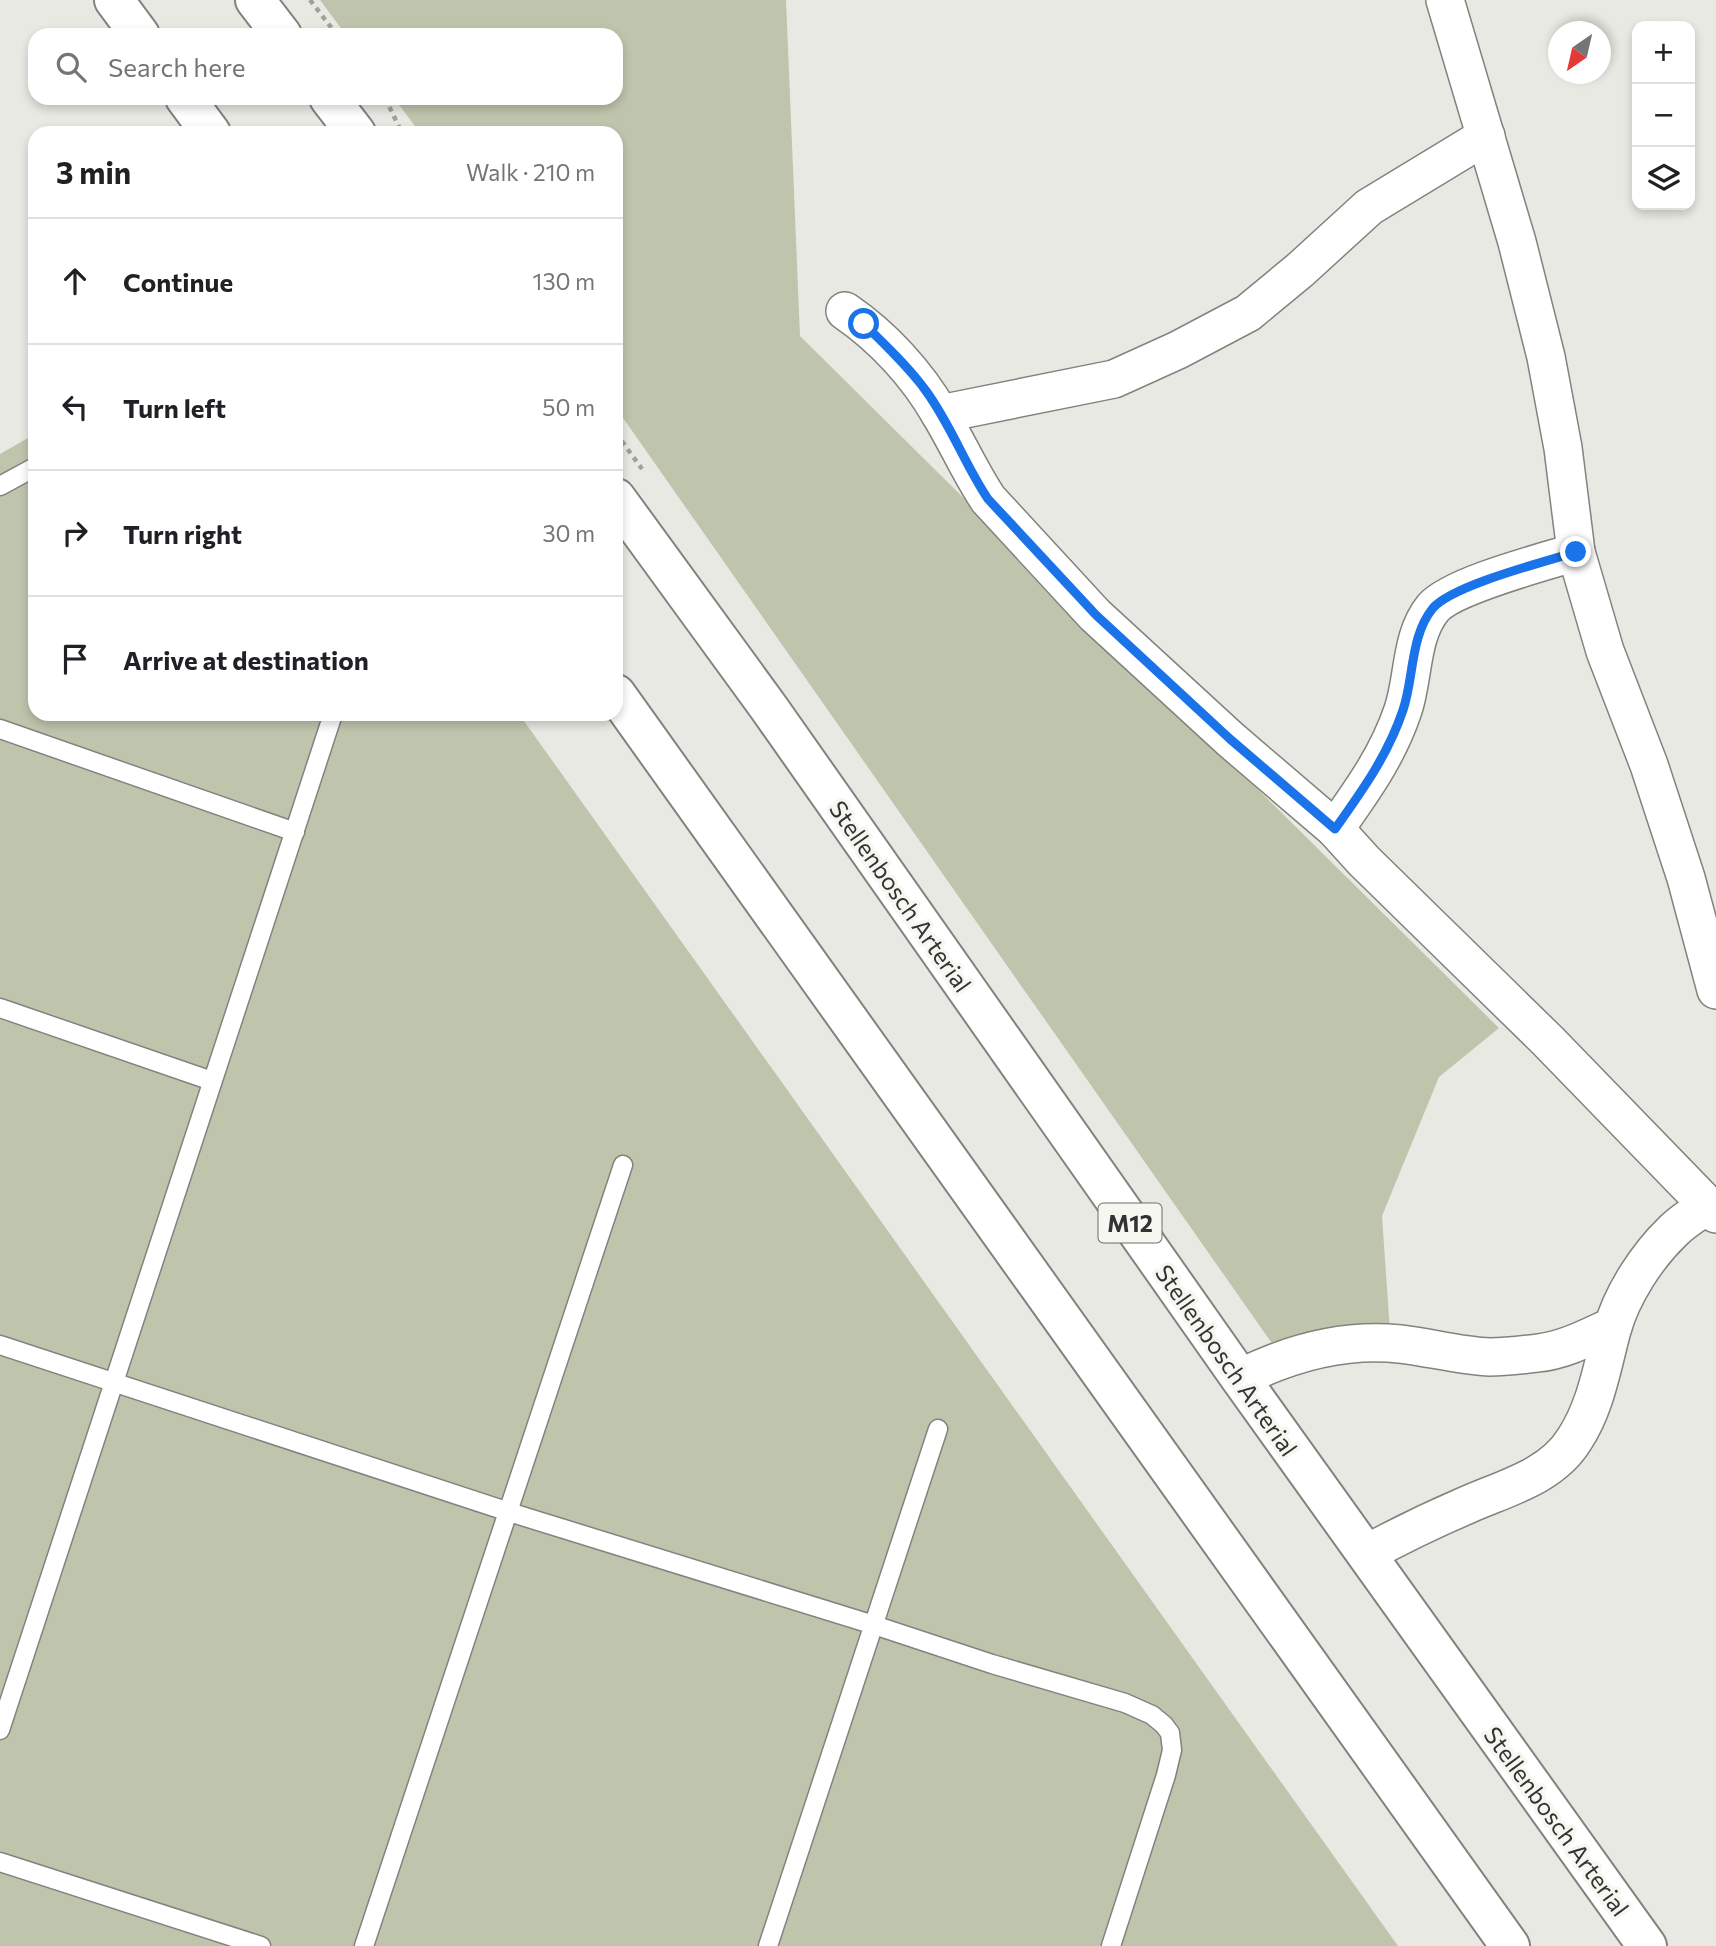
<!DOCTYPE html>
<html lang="en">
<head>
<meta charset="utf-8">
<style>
	body { margin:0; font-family:Commissioner,sans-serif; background:#f2f2f2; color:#202124 }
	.controls { position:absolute; right:21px; top:21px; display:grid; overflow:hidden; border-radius:14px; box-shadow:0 4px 10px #0003 }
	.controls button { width:63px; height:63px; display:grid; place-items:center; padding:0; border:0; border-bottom:2px solid #e0e0e0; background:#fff; color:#202124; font:35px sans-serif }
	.compass { position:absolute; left:1548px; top:21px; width:63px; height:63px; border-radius:50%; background:#fff; box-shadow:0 4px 10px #0003; rotate:214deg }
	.stop { position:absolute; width:21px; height:21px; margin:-16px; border:5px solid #1a73e8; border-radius:50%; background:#fff }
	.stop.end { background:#1a73e8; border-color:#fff; box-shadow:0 2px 7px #0008 }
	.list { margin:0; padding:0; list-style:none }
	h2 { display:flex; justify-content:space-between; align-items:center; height:91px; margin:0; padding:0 28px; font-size:30px }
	h2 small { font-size:23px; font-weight:400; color:#757577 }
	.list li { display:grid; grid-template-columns:46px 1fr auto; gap:21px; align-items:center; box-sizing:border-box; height:126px; padding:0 28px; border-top:2px solid #e0e0e0 }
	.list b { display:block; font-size:26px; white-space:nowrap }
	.list em { font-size:23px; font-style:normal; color:#757577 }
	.icon { flex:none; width:38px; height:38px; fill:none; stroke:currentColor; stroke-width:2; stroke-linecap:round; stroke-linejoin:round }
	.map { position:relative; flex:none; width:1716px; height:1946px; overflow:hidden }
	.search { position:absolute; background:#fff; box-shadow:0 4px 10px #0003; left:28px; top:28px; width:595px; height:77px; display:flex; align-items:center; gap:18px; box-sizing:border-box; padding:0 24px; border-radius:21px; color:#757577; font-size:26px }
	.panel { position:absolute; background:#fff; box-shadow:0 4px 10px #0003; left:28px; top:126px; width:595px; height:595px; border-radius:21px }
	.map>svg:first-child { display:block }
</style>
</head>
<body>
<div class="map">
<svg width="1716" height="1946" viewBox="0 0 1716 1946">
	<rect width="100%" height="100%" fill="#e8e9e3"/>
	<g fill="#bfc5ac">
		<polygon points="320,0 786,0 800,336 1499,1028 1439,1077 1382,1216 1390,1331 1271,1342 616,408 616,133 420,133 394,98 616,98 616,35 346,35"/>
		<polygon points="35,434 35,714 519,714 1398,1946 0,1946 0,454"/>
	</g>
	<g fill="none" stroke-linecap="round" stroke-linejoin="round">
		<defs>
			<g id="service">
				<polyline points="0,486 35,467"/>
				<polyline points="0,729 295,832"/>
				<polyline points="0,1008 212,1081"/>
				<polyline points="0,1345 509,1512 874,1625 992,1664 1125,1703 1152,1715 1164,1725 1170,1733 1172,1750 1166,1775 1111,1946"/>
				<polyline points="0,1730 333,714"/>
				<polyline points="0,1862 261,1946"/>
				<polyline points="364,1946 623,1165"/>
				<polyline points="768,1946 938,1429"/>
			</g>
			<g id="minor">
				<polyline points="1445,0 1517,242 1546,357 1563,448 1576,552 1605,651 1649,765 1686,878 1716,990"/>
				<path d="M 845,311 C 883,337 917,374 940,414 C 957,442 970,472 988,499 L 1095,615 L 1230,739 L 1335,829 L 1364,861 L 1548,1041 L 1716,1214"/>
				<polyline points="940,414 1114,379 1178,350 1248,313 1300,270 1369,207 1486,136"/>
				<path d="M 1335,829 C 1362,791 1388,755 1403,710 C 1414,678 1410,636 1433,608 C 1453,585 1544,562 1576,552"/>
				<path d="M 1240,1378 C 1290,1353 1343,1338 1400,1344 C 1429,1347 1460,1356 1490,1357 C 1505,1357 1522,1355 1538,1353 C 1565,1350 1589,1337 1613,1326"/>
				<path d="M 1366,1554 C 1399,1536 1432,1520 1467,1505 C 1505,1488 1551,1477 1574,1440 C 1596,1407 1602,1367 1612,1330 C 1622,1294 1647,1256 1673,1231 C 1683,1221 1696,1213 1708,1205"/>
			</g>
			<g id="primary">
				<polyline points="114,0 140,35"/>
				<polyline points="255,0 282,35"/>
				<polyline points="185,98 211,133"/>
				<polyline points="329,98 356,133"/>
				<polyline points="616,498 769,708 1240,1378 1647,1946"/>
				<polyline points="616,694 1510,1946"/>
			</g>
		</defs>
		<use href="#service" stroke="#82837e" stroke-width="21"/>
		<use href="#minor" stroke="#82837e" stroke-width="40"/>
		<use href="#primary" stroke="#82837e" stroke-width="42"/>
		<g stroke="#a0a19c" stroke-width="4.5" stroke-dasharray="5 5" stroke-linecap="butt">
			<polyline points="310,0 337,35"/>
			<polyline points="385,98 402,133"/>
			<polyline points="616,433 642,469"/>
		</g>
		<use href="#service" stroke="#fff" stroke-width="18"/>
		<use href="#minor" stroke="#fff" stroke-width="37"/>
		<use href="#primary" stroke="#fff" stroke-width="38"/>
	</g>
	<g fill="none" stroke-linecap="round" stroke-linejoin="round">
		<path stroke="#1a73e8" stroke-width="9" d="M 864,324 C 885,345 908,366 926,391 C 951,425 965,465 988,499 L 1096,615 L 1230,739 L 1335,829 C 1362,791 1388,755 1403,710 C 1414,678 1410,636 1433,608 C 1453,585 1544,562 1576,552"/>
	</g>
	<g text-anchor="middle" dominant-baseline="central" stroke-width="7" stroke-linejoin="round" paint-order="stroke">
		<rect fill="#f5f7f0" stroke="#6d6e6a" stroke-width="2" x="1098.5" y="1203.5" width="63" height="39" rx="5"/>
		<g font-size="23" font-weight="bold" fill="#333331">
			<text x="1130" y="1223">M12</text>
		</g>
		<g font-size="24" fill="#333331" stroke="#f5f7f0">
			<text transform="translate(901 896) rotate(55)">Stellenbosch Arterial</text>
			<text transform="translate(1227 1360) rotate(55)">Stellenbosch Arterial</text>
			<text transform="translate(1557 1821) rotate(54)">Stellenbosch Arterial</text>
		</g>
	</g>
</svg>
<div class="controls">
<button>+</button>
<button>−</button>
<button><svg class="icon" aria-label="layers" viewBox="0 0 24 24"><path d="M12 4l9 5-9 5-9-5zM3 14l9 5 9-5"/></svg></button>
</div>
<svg class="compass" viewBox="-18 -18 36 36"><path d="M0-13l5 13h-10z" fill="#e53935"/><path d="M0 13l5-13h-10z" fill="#757577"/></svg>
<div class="stop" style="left:864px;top:324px"></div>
<div class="stop end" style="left:1576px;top:552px"></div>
<div class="search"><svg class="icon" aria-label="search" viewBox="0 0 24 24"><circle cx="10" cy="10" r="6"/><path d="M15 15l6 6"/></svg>Search here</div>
<section class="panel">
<h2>3 min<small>Walk · 210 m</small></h2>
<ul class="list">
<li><svg class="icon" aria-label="ahead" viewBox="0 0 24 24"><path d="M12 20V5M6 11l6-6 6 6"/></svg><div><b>Continue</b></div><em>130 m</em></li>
<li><svg class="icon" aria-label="left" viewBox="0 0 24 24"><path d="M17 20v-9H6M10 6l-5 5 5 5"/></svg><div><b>Turn left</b></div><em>50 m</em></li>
<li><svg class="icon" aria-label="right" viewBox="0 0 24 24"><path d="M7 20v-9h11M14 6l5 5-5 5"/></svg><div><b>Turn right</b></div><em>30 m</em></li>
<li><svg class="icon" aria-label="arrive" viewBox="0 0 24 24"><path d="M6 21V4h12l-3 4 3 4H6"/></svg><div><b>Arrive at destination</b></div></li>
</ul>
</section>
</div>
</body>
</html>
